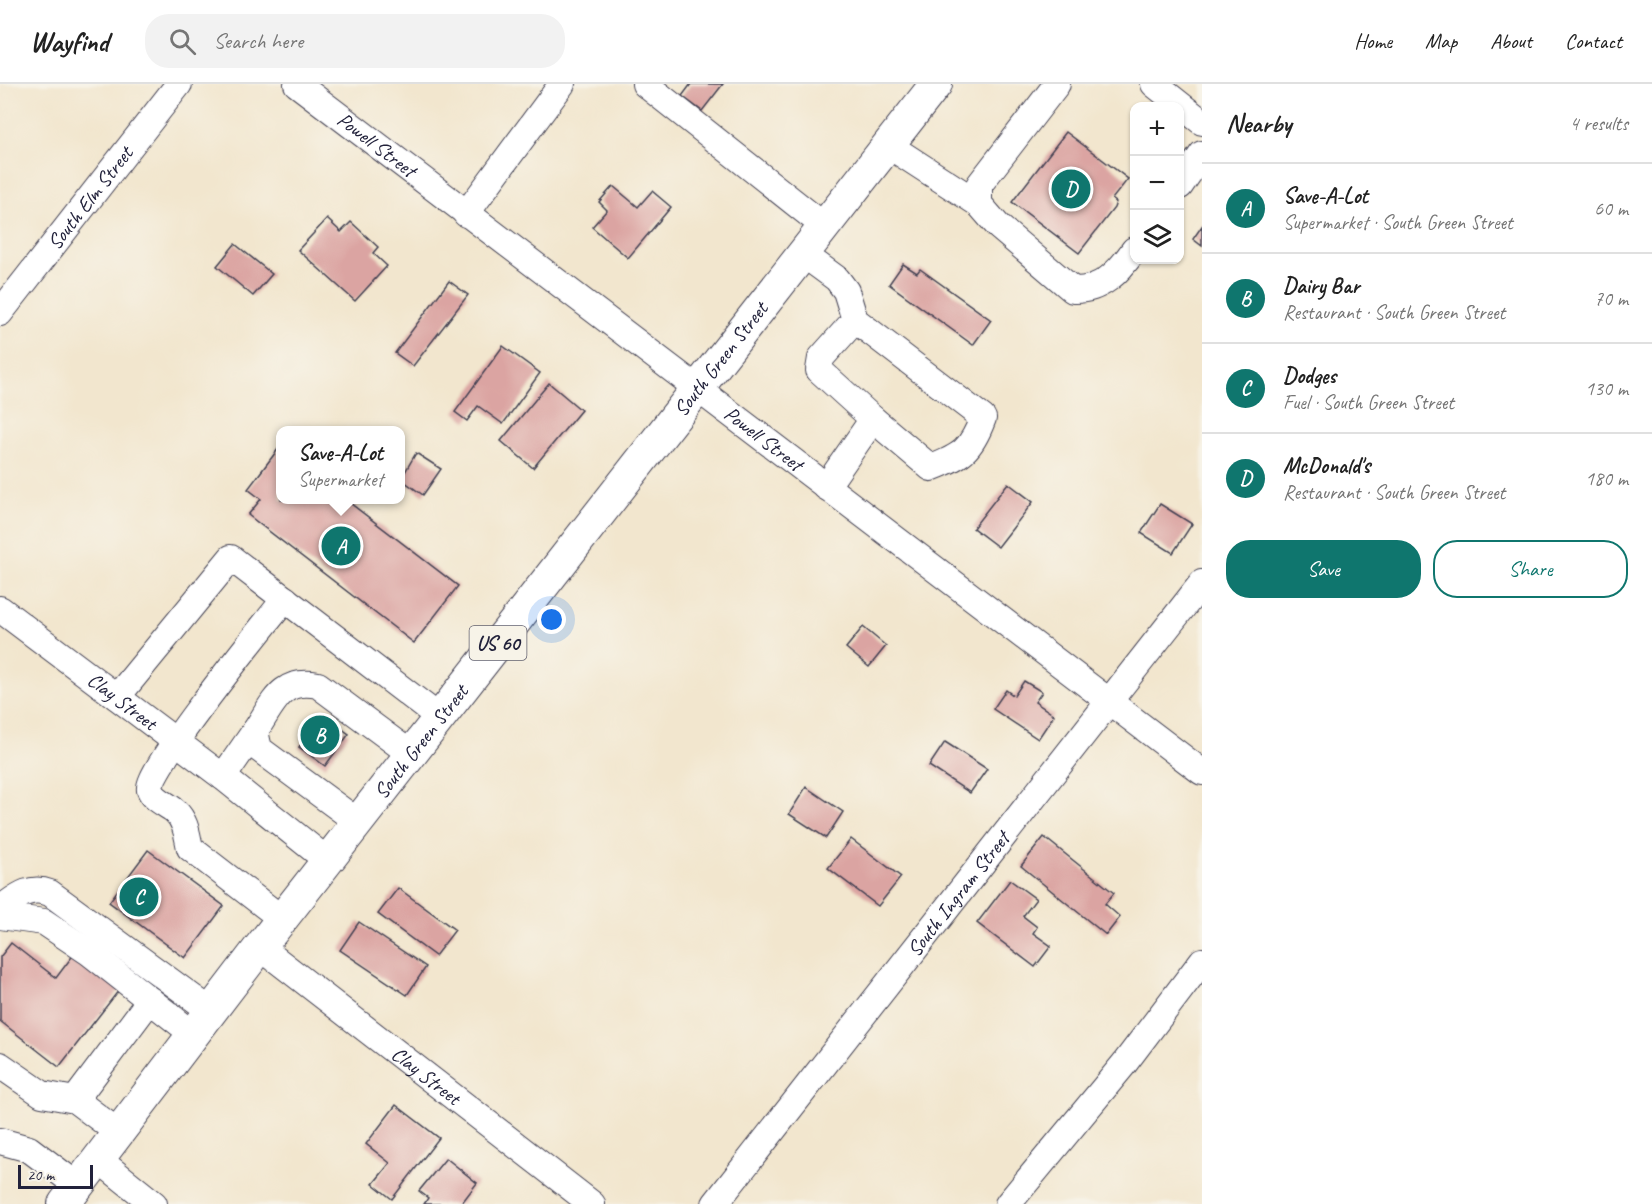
<!DOCTYPE html>
<html lang="en">
<head>
<meta charset="utf-8">
<style>
	body { margin:0; font-family:Caveat,sans-serif; background:#f2f2f2; color:#222 }
	.controls { position:absolute; right:18px; top:18px; display:grid; overflow:hidden; border-radius:12px; box-shadow:0 2px 4px #0004 }
	.controls button { width:54px; height:54px; display:grid; place-items:center; padding:0; border:0; border-bottom:2px solid #e0e0e0; background:#fff; color:#222; font:30px sans-serif }
	.scale { position:absolute; left:18px; bottom:15px; width:75px; box-sizing:border-box; padding-left:6px; border:3px solid #22223b; border-top:0; font-size:16px; line-height:21px; white-space:nowrap; color:#22223b; -webkit-text-stroke:4px #f7f3e8; paint-order:stroke }
	.you { position:absolute; left:552px; top:536px; width:21px; height:21px; margin:-15px; border:4px solid #fff; border-radius:50%; background:#1a73e8; box-shadow:0 0 0 9px #1a73e833 }
	.badge { display:grid; place-items:center; width:39px; height:39px; border-radius:50%; background:#0f766e; color:#fff; font-size:20px; font-weight:700 }
	.pin { position:absolute; translate:-50% -50%; border:3px solid #fff; box-shadow:0 2px 6px #0006 }
	.popup { position:absolute; left:276px; top:342px; width:129px; height:78px; box-sizing:border-box; display:grid; place-content:center; border-radius:12px; background:#fff; filter:drop-shadow(0 2px 4px #0005); font-size:20px; white-space:nowrap; color:#767676 }
	.popup b { font-size:22px; color:#222 }
	.popup::after { content:''; position:absolute; left:50%; top:100%; margin-left:-12px; border:12px solid transparent; border-top-color:#fff }
	.list { margin:0; padding:0; list-style:none }
	h2 { display:flex; justify-content:space-between; align-items:center; height:78px; margin:0; padding:0 24px; font-size:26px }
	h2 small { font-size:20px; font-weight:400; color:#767676 }
	.list li { display:grid; grid-template-columns:39px 1fr auto; gap:18px; align-items:center; box-sizing:border-box; height:90px; padding:0 24px; border-top:2px solid #e0e0e0 }
	.list b { display:block; font-size:22px; white-space:nowrap }
	.list p { margin:0; font-size:20px; white-space:nowrap; color:#767676 }
	.list em { font-size:20px; font-style:normal; color:#767676 }
	.actions { display:flex; gap:12px; padding:18px 24px }
	.actions a { flex:1; padding:14px 0; border:2px solid #0f766e; border-radius:24px; text-align:center; font-size:21px; color:#0f766e }
	.actions .main { background:#0f766e; color:#fff }
	.icon { flex:none; width:33px; height:33px; fill:none; stroke:currentColor; stroke-width:2; stroke-linecap:round; stroke-linejoin:round }
	.map { position:relative; flex:none; width:1202px; height:1120px; overflow:hidden }
	header { display:flex; align-items:center; gap:36px; box-sizing:border-box; height:84px; padding:0 30px; background:#fff; border-bottom:2px solid #e0e0e0 }
	header strong { font-size:28px }
	nav { display:flex; gap:33px; margin-inline-start:auto; font-size:21px }
	.search { width:420px; height:54px; background:#f2f2f2; display:flex; align-items:center; gap:15px; box-sizing:border-box; padding:0 21px; border-radius:24px; color:#767676; font-size:22px }
	main { display:flex }
	aside { flex:1; background:#fff }
	.map>svg:first-child { display:block }
</style>
</head>
<body>
<header>
<strong>Wayfind</strong>
<div class="search"><svg class="icon" aria-label="search" viewBox="0 0 24 24"><circle cx="10" cy="10" r="6"/><path d="M15 15l6 6"/></svg>Search here</div>
<nav><a>Home</a><a>Map</a><a>About</a><a>Contact</a></nav>
</header>
<main>
<div class="map">
<svg width="1202" height="1120" viewBox="0 0 1202 1120">
	<rect width="100%" height="100%" fill="#f7f3e8"/>
	<filter id="ink" filterUnits="userSpaceOnUse"><feTurbulence type="fractalNoise" baseFrequency=".0167" numOctaves="2"/><feDisplacementMap in="SourceGraphic" scale="12" xChannelSelector="R" yChannelSelector="G"/><feConvolveMatrix kernelMatrix="1 2 1 2 8 2 1 2 1" color-interpolation-filters="sRGB"/></filter>
	<filter id="wash" filterUnits="userSpaceOnUse"><feTurbulence type="fractalNoise" baseFrequency=".008" numOctaves="4" result="noise"/><feDisplacementMap in="SourceGraphic" scale="24" xChannelSelector="R" yChannelSelector="G"/><feGaussianBlur stdDeviation="1.35" result="paint"/><feColorMatrix in="noise" values="0 0 0 0 0 0 0 0 0 0 0 0 0 0 0 0 0 1.4 0 .05"/><feComposite in="paint" operator="in"/></filter>
	<g filter="url(#wash)">
		<rect width="100%" height="100%" fill="#f2e6ce"/>
		<g id="blocks">
			<g fill="#dba4a2">
				<polygon points="691,0 723,0 702,27 682,12"/>
				<polygon points="1066,48 1128,95 1112,115 1116,118 1114,124 1079,169 1012,118"/>
				<polygon points="613,102 638,123 652,107 671,123 628,174 592,143 607,126 599,118"/>
				<polygon points="327,135 341,148 351,138 378,163 373,169 387,182 355,217 298,166"/>
				<polygon points="1202,142 1202,162 1193,155"/>
				<polygon points="235,160 272,190 253,212 217,182"/>
				<polygon points="903,180 917,189 920,185 991,236 973,261 889,200"/>
				<polygon points="449,197 468,211 413,282 395,269"/>
				<polygon points="503,262 540,289 503,340 478,322 467,337 455,328"/>
				<polygon points="549,299 581,326 533,384 501,357"/>
				<polygon points="279,364 281,416 346,416 458,502 414,559 248,431 261,415 248,405"/>
				<polygon points="416,369 441,385 423,411 401,395"/>
				<polygon points="1008,399 1033,418 998,463 973,444"/>
				<polygon points="1160,420 1192,440 1173,469 1141,449"/>
				<polygon points="863,543 886,562 869,583 846,564"/>
				<polygon points="1024,597 1042,608 1035,618 1054,631 1038,655 993,625 1006,606 1014,612"/>
				<polygon points="322,631 349,650 325,682 299,663"/>
				<polygon points="945,658 987,685 970,709 929,682"/>
				<polygon points="806,703 843,728 826,754 789,730"/>
				<polygon points="1044,753 1114,809 1105,820 1120,833 1106,851 1021,782"/>
				<polygon points="851,755 901,793 878,822 828,784"/>
				<polygon points="148,766 224,822 185,874 109,818"/>
				<polygon points="1010,796 1036,815 1023,832 1037,843 1033,849 1051,862 1035,883 977,839"/>
				<polygon points="398,804 455,846 435,872 378,830"/>
				<polygon points="359,838 426,883 407,911 340,866"/>
				<polygon points="11,859 56,894 77,866 123,901 59,983 0,937 0,873"/>
				<polygon points="396,1021 439,1054 392,1115 373,1100 390,1079 366,1060"/>
				<polygon points="446,1074 477,1099 461,1120 424,1120 428,1114 419,1107"/>
			</g>
		</g>
	</g>
	<g filter="url(#ink)">
		<use href="#blocks" fill-opacity="0" stroke="#413f51" stroke-width="1.5"/>
		<g fill="none" stroke-linecap="round" stroke-linejoin="round">
			<defs>
				<g id="minor">
					<path id="s1" d="M 297,0 L 1202,688"/>
					<polyline points="645,0 824,142"/>
					<path d="M 1057,0 L 979,101 L 979,120 L 999,143 L 1073,206 C 1101,207 1119,188 1134,166"/>
					<polyline points="1154,0 1202,38"/>
					<polyline points="888,61 979,120"/>
					<polyline points="1180,102 1202,70"/>
					<polyline points="466,130 562,0"/>
					<path d="M 803,170 L 837,195 L 846,207 L 855,236 L 983,334 C 971,366 962,372 931,384 L 873,335 L 826,403"/>
					<path id="s2" d="M 0,229 L 179,0"/>
					<polyline points="855,236 821,274 819,286 873,335"/>
					<path id="s3" d="M 0,525 L 223,693 L 328,777"/>
					<polyline points="117,613 231,474 440,634"/>
					<polyline points="223,693 255,647"/>
					<path d="M 358,738 L 259,665 L 255,647 C 274,619 280,594 318,601 L 411,670"/>
					<path d="M 0,825 C 17,813 29,801 50,809 L 211,927"/>
					<polyline points="0,832 44,838 90,869 193,950"/>
					<path d="M 282,835 L 190,764 C 187,751 186,737 175,727 C 167,720 154,716 150,706 C 144,688 266,539 285,515"/>
					<path id="s4" d="M 260,863 L 592,1120"/>
					<polyline points="0,981 42,1010 75,1016 119,1049"/>
					<polyline points="75,1016 150,916"/>
					<polyline points="0,1057 29,1065 78,1102"/>
					<polyline points="98,1075 154,1120"/>
					<path id="s5" d="M 715,1120 L 1202,499"/>
					<polyline points="1008,1120 1124,980 1202,877"/>
				</g>
				<g id="major">
					<path id="s6" d="M 64,1120 L 260,863 L 936,0"/>
				</g>
			</defs>
			<use href="#minor" stroke="#413f51" stroke-width="28"/>
			<use href="#major" stroke="#413f51" stroke-width="34"/>
			<use href="#minor" stroke="#fff" stroke-width="26"/>
			<use href="#major" stroke="#fff" stroke-width="32"/>
		</g>
	</g>
	<g text-anchor="middle" dominant-baseline="central" stroke-width="6" stroke-linejoin="round" paint-order="stroke">
		<rect fill="#f7f3e8" stroke="#62616f" stroke-width="1.5" x="469.5" y="542" width="57" height="34" rx="4.5"/>
		<g font-size="20" font-weight="bold" fill="#22223b">
			<text x="498" y="559">US 60</text>
		</g>
		<g font-size="21" fill="#22223b" stroke="#f7f3e8">
			<text stroke="none"><textPath href="#s1" startOffset="100">Powell Street</textPath></text>
			<text stroke="none"><textPath href="#s2" startOffset="146">South Elm Street</textPath></text>
			<text stroke="none"><textPath href="#s6" startOffset="1070">South Green Street</textPath></text>
			<text stroke="none"><textPath href="#s1" startOffset="586">Powell Street</textPath></text>
			<text stroke="none"><textPath href="#s3" startOffset="153">Clay Street</textPath></text>
			<text stroke="none"><textPath href="#s6" startOffset="584">South Green Street</textPath></text>
			<text stroke="none"><textPath href="#s5" startOffset="394">South Ingram Street</textPath></text>
			<text stroke="none"><textPath href="#s4" startOffset="210">Clay Street</textPath></text>
		</g>
	</g>
</svg>
<div class="controls">
<button>+</button>
<button>−</button>
<button><svg class="icon" aria-label="layers" viewBox="0 0 24 24"><path d="M12 4l9 5-9 5-9-5zM3 14l9 5 9-5"/></svg></button>
</div>
<div class="scale">20 m</div>
<div class="you"></div>
<div class="pin badge" style="left:341px;top:462px">A</div>
<div class="popup"><b>Save-A-Lot</b>Supermarket</div>
<div class="pin badge" style="left:320px;top:651px">B</div>
<div class="pin badge" style="left:139px;top:813px">C</div>
<div class="pin badge" style="left:1071px;top:105px">D</div>
</div>
<aside>
<h2>Nearby<small>4 results</small></h2>
<ul class="list">
<li><span class="badge">A</span><div><b>Save-A-Lot</b><p>Supermarket · South Green Street</p></div><em>60 m</em></li>
<li><span class="badge">B</span><div><b>Dairy Bar</b><p>Restaurant · South Green Street</p></div><em>70 m</em></li>
<li><span class="badge">C</span><div><b>Dodges</b><p>Fuel · South Green Street</p></div><em>130 m</em></li>
<li><span class="badge">D</span><div><b>McDonald's</b><p>Restaurant · South Green Street</p></div><em>180 m</em></li>
</ul>
<div class="actions"><a class="main">Save</a><a>Share</a></div>
</aside>
</main>
</body>
</html>
